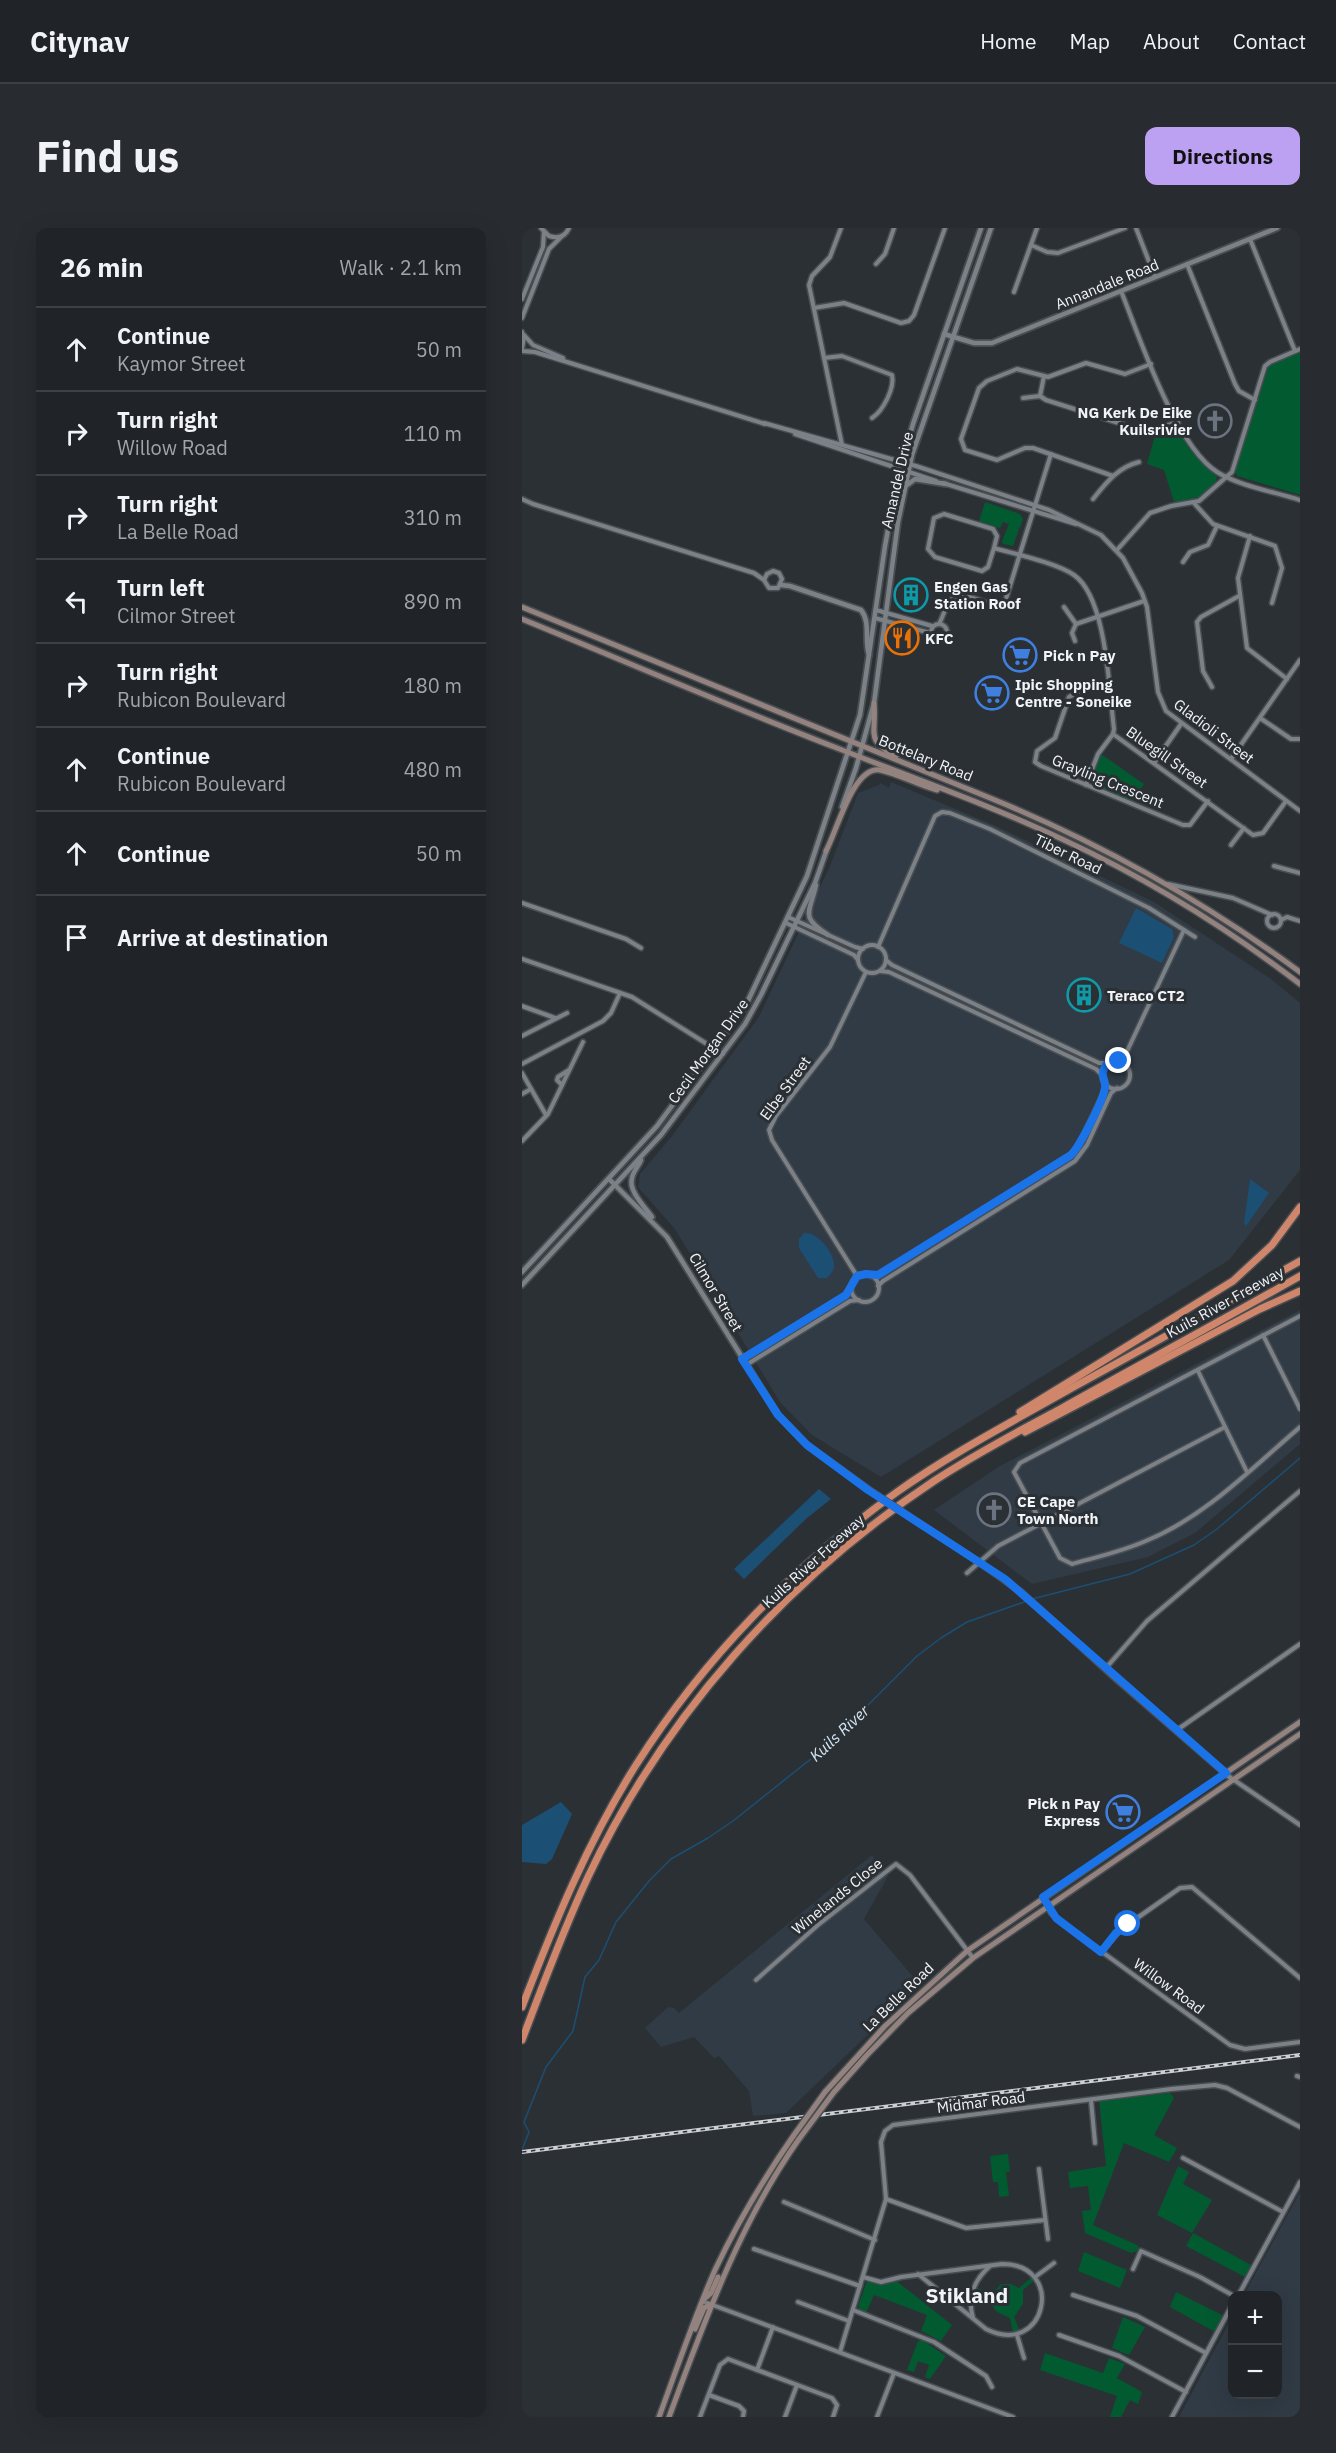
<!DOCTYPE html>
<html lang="en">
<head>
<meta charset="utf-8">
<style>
	body { margin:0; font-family:"IBM Plex Sans",sans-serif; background:#282c30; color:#f1f3f6 }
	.controls { position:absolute; right:18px; bottom:18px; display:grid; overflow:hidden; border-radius:12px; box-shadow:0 6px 24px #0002 }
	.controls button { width:54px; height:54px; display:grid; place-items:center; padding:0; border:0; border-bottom:2px solid #3d4145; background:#202428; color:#f1f3f6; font:30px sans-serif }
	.stop { position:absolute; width:18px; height:18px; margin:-14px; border:4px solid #1a73e8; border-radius:50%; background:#fff }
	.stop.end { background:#1a73e8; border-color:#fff; box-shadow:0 2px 6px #0008 }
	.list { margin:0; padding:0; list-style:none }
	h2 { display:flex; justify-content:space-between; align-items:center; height:78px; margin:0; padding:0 24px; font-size:26px }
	h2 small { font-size:20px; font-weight:400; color:#a2a4a8 }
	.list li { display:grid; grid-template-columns:39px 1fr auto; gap:18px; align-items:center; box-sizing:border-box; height:84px; padding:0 24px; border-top:2px solid #3d4145 }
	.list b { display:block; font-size:22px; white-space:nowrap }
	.list p { margin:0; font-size:20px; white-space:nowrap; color:#a2a4a8 }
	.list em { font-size:20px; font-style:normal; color:#a2a4a8 }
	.icon { flex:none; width:33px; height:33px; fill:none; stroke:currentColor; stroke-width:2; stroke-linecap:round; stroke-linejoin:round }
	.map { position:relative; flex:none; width:778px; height:2189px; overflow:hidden; border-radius:12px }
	header { display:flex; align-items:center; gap:36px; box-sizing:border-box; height:84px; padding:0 30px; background:#202428; border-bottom:2px solid #3d4145 }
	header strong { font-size:28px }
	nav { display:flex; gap:33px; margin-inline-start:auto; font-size:21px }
	.intro { display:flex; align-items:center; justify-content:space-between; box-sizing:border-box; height:144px; padding:0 36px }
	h1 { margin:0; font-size:42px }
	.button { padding:15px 27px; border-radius:12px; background:#bca0f2; color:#111; font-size:21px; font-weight:700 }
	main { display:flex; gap:36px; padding:0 36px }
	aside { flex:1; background:#202428; border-radius:12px; box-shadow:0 6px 24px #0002 }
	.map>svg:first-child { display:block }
</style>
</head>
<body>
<header>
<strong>Citynav</strong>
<nav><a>Home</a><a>Map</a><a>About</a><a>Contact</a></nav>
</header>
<div class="intro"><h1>Find us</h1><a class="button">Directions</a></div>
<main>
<aside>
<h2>26 min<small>Walk · 2.1 km</small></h2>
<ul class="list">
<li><svg class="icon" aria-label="ahead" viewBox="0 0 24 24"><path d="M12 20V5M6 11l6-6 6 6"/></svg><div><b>Continue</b><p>Kaymor Street</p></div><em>50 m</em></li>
<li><svg class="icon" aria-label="right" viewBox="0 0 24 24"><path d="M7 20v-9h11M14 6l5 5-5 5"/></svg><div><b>Turn right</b><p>Willow Road</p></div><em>110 m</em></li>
<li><svg class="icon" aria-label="right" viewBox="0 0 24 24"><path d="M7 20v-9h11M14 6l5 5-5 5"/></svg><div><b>Turn right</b><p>La Belle Road</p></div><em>310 m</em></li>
<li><svg class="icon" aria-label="left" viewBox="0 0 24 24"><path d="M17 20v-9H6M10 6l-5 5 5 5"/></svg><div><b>Turn left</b><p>Cilmor Street</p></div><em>890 m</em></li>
<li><svg class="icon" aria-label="right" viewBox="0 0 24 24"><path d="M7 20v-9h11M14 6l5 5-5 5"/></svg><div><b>Turn right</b><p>Rubicon Boulevard</p></div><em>180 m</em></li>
<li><svg class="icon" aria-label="ahead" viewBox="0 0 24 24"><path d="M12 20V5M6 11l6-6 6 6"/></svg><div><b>Continue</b><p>Rubicon Boulevard</p></div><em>480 m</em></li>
<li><svg class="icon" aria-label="ahead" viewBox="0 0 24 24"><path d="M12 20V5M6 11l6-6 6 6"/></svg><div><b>Continue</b></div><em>50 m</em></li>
<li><svg class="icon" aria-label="arrive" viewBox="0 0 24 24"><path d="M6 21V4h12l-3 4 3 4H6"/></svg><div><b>Arrive at destination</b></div></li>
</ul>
</aside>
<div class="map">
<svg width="778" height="2189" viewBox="0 0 778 2189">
	<rect width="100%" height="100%" fill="#2b3035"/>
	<g fill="#313b45">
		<polygon points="369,554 474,598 632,674 749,751 778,775 778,942 707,1032 359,1249 290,1207 258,1174 153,1001 116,959 118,946 150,908 237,789 308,638 336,565 357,557 358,555 367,560"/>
		<polygon points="778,1082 778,1216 673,1305 626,1329 510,1356 412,1282 478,1238"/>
		<polygon points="350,1627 366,1648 342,1691 398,1757 264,1885 231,1888 227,1863 197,1828 192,1830 172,1809 139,1819 123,1800 146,1779 152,1780 157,1785"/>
		<polygon points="778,1964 778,2189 657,2189 710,2089 710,2166 756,2166 756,2068 722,2067"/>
	</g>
	<g fill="#025a30">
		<polygon points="778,124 778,267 715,248 713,243 746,140 750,135"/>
		<path d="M 650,198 L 656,200 L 682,236 L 695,249 C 691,269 669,272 652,274 L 642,242 L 625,236 L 632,211 L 631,206 Z"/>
		<polygon points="463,274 498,286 501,291 498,300 496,299 497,301 491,318 481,316 480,313 487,296 481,294 478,300 457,293"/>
		<polygon points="579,526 622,556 610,573 569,556 568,550"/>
		<polygon points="648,1865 652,1870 632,1907 655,1920 647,1934 602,1915 571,1997 617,2018 615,2023 609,2025 563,2005 560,1983 569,1982 566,1958 548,1960 546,1944 584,1938 577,1873"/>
		<polygon points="486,1926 488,1944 484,1944 487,1968 477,1969 476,1954 471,1954 468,1928"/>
		<polygon points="656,1938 667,1944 661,1956 690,1972 670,2005 635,1987"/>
		<polygon points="671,2005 729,2037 723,2049 664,2018"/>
		<polygon points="562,2024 605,2042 598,2060 556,2043"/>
		<path d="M 510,2049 L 513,2052 L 501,2062 L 501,2076 L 492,2089 L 498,2104 L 491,2104 L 488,2090 C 473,2083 473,2085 467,2069 L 451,2066 L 453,2059 L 470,2066 L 479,2056 L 489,2056 L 497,2060 Z"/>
		<polygon points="372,2051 430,2097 419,2113 399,2103 405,2087 352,2067 344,2085 338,2082 336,2078 345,2053 359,2056"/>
		<polygon points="654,2064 702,2088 693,2104 648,2079"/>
		<polygon points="601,2089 623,2099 607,2127 590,2120"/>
		<polygon points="400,2112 424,2128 408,2151 403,2149 407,2137 396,2133 392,2144 385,2142 396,2113"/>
		<polygon points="523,2125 581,2145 587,2130 603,2136 595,2150 620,2164 616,2176 608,2172 599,2189 588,2189 595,2168 518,2142"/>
	</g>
	<g fill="#1b4f74">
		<polygon points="614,680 650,701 652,709 640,735 597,715"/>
		<polygon points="728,951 747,965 724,998 722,995"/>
		<path d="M 282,1005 C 296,1004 313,1025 312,1038 C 312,1043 308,1047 305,1050 L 296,1050 L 277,1020 L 277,1011 Z"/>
		<polygon points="297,1261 309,1271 285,1290 222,1351 212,1341"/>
		<polygon points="39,1574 50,1586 30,1631 24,1636 0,1634 0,1597"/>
	</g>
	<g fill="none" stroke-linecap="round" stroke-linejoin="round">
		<g stroke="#1b4f74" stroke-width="1.5">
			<polyline points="510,1371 608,1346 672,1317 695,1301 778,1230"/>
			<polyline points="0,1922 7,1904 2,1894 24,1839 51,1803 63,1749 77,1732 94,1694 127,1653 149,1631 186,1610 211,1593 305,1518 395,1428 419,1410 445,1394 505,1373"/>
		</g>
		<defs>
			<g id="minor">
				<path d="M 19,0 L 27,8 C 36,11 43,9 47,0"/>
				<polyline points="319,0 308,29 290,48 287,57 320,217"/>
				<polyline points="614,0 633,49"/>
				<polyline points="728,11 773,123"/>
				<polyline points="509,17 525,24 536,25 603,0"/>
				<polyline points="354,36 363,26 372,0"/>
				<polyline points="665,36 713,156 717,163 733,172"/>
				<path d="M 599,63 C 618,110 653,217 695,244 C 717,258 753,264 778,272"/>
				<polyline points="492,64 515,0"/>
				<polyline points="0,71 21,19 22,4"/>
				<polyline points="292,80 322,75 379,95 387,93 392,87 423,0"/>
				<polyline points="0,90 27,21 39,9"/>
				<polyline points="0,104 2,110 0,120"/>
				<polyline points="2,107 11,117 41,130"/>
				<polyline points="0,123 13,124 243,196"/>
				<path d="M 302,130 L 320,128 L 370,147 C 373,160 361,183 350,190"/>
				<polyline points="518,168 522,148"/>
				<polyline points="501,170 518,168 524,172 625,204 656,194"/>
				<polyline points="242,195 394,238 527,282 579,307 601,330 620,365 625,379 636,464 644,483 778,583"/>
				<polyline points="273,206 414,253"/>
				<polyline points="591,248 511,220 503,220 475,232 443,222 439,211 457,160 465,153 495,141 526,149 564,135 603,146 629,136"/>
				<polyline points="421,255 554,296"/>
				<polyline points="0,271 11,276 232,345 242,352 247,360 256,360 260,351 257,345 251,343 245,346 242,352"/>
				<path d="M 571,271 C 584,255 596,239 617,234"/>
				<polyline points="671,274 691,296 753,318 760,340 750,375"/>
				<polyline points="728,308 716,350 725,420 765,451"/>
				<path d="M 472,320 L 475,308 L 471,301 L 422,286 L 412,290 L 406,321 L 413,329 L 460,343 L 466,339 L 472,320 C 493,326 535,335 552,347 C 585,370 587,463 592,501 L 591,506"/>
				<polyline points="595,322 628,285 649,278 677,273 710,244 743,138 748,134 778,121"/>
				<polyline points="661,334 668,324 686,317 695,298"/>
				<polyline points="542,379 554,396 622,373"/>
				<polyline points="354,382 410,398"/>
				<polyline points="353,390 408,405"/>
				<circle cx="417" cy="404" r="8"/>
				<path d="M 417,396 C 421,389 423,379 428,373 C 438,361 462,375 474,378 L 483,374 L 529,226"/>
				<polyline points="553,413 550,405 554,396"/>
				<polyline points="586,457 563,460 547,469 533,510 515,523 513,534 519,538 661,597 668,597 686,573"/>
				<polyline points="690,459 681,443 675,394 679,389 717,368"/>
				<polyline points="738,490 769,511 778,511"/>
				<polyline points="591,506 731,607 741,605 764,573"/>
				<polyline points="709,531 778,432"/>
				<polyline points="632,535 659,496"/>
				<polyline points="564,557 576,526 591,506"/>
				<polyline points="709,617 722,600"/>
				<polyline points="752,638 778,645"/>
				<polyline points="646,656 711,670 750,687"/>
				<polyline points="0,675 104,711 119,720"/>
				<circle cx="752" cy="693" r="7"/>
				<polyline points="266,689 333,719 341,721"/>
				<polyline points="759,692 765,689 778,693"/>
				<polyline points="264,695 332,727 336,732"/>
				<polyline points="662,702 673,709"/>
				<circle cx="350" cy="731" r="14"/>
				<polyline points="356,719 413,588 420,584 428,585 468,601 627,680 662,702 600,834"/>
				<polyline points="0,731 110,769 201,826"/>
				<polyline points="364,732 370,737 577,835 586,835"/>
				<polyline points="358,743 367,744 574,841 580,847"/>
				<polyline points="0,778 33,790"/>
				<polyline points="0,808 45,785"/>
				<circle cx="594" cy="847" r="14"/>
				<polyline points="0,836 81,793 89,785 98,765"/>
				<polyline points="0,845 24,887"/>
				<polyline points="40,857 35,852 36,849 47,842"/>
				<polyline points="0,866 9,861"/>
				<polyline points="0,913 26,886 61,814"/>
				<circle cx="343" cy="1060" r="14"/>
				<polyline points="335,1048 250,912 247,902 254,888 308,819 344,744"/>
				<polyline points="349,1048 358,1046 549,927 557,917 583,862 583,854"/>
				<polyline points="356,1058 361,1053 553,933 565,917 589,865 595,860"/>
				<path d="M 778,1088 L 498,1235 L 492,1244 L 538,1330 L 550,1336 C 575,1329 602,1323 626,1312 C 684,1288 731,1239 778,1199"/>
				<polyline points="741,1107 778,1181"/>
				<polyline points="220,1131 324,1067 329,1061"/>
				<polyline points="224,1137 328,1073 337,1072"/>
				<polyline points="676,1143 725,1244"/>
				<polyline points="445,1345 476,1318 703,1199"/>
				<polyline points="583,1441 625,1393 778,1263"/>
				<polyline points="655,1502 778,1416"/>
				<polyline points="712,1552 778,1597"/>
				<polyline points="521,1669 529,1685 539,1694 708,1817 723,1821 778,1814"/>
				<polyline points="579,1724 598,1702 658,1660 670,1659 778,1750"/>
				<polyline points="234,1752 296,1697 374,1636 388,1647 451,1730"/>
				<polyline points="775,1848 778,1849"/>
				<polyline points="569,1872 573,1915"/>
				<polyline points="661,1930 761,1984"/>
				<polyline points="517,1941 526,2011"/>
				<polyline points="364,1971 444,2000 523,1992"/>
				<polyline points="262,1974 353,2012"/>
				<polyline points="232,2021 338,2058"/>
				<polyline points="611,2041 619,2023 678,2049 712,2068"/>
				<path d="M 341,2049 L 359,2054 L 379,2049 L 480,2036 C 545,2036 524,2131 464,2101 L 396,2046"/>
				<polyline points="513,2049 532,2035"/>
				<polyline points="551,2067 615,2088 684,2125"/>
				<polyline points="716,2068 778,1954"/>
				<polyline points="180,2073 491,2189"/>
				<polyline points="276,2074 327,2093"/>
				<polyline points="331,2082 412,2114 464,2148 470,2159"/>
				<path d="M 451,2090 C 445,2070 452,2052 468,2038"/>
				<polyline points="495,2107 502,2130"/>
				<polyline points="537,2107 597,2128 664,2164"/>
				<polyline points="318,2124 364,1971 359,1914 363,1903 371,1897 649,1861 693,1857 705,1860 778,1899"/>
				<polyline points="235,2142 251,2099"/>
				<polyline points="187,2167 217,2178 222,2183 221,2189"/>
				<polyline points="178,2189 198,2137 206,2131 310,2170 315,2177 311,2189"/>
				<polyline points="263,2189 275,2157"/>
				<polyline points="355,2189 372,2145"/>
				<polyline points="650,2189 710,2077"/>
			</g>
			<g id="tertiary">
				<polyline points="422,106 452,115 470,115 755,0"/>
				<polyline points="385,257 393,251 424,256"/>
				<path d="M 259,357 L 268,358 L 339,382 C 349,394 342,412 347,427"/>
				<polyline points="320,579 334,540 352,475 376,294 390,227 469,0"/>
				<path d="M 294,657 C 288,685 277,688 306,707"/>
				<path d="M 119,932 C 117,938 111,943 110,950 C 106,963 123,979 130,989"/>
				<polyline points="87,951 145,1009 256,1187 285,1217 346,1261"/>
				<polyline points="0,1044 135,898 223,779 285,648 338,487 363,318 376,248 391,196 459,0"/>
				<polyline points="0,1057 139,907 223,796 239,767 293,655 305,621"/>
				<polyline points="388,1289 457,1334 499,1364 592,1449 711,1552"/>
			</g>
			<g id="secondary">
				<path d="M 0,379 L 473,572 C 582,617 683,674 778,744"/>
				<path d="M 0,391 C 105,434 209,479 315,520 C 391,550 468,577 542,612 C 626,651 705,700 778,756"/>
				<path d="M 352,475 C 355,505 342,512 374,528"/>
				<path d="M 304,623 C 315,603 331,538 358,542 C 377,546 396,557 415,562"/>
				<polyline points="303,1864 363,1798 445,1723 778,1494"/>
				<polyline points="312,1864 345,1827 386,1785 451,1730 778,1506"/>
				<polyline points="182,2071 189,2065 196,2049"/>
				<polyline points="173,2101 182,2080 189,2076"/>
				<path d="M 137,2189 C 155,2140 172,2090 193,2042 C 215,1995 242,1950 272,1907"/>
				<path d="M 147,2189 C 183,2092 217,1996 277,1911"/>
			</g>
			<g id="motorway">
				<polyline points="498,1184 711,1053 750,1017 778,979"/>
				<polyline points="503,1204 738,1081 778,1063"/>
				<path d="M 0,1779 C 32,1696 66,1613 114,1537 C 182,1430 273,1337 375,1264 C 430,1225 490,1194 548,1161 C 625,1119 701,1076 778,1033"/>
				<path d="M 0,1812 C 21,1757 41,1702 66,1649 C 142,1488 264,1351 412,1253 C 453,1226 497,1203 540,1180 C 619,1136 699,1093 778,1048"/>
			</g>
		</defs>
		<use href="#minor" stroke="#484d51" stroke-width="7"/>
		<use href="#tertiary" stroke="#484d51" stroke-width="8"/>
		<use href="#secondary" stroke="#484d51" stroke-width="8"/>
		<use href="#motorway" stroke="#484d51" stroke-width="10"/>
		<use href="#minor" stroke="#7b8187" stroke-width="4"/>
		<use href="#tertiary" stroke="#7b8187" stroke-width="4.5"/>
		<use href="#secondary" stroke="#94827e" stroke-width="5"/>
		<use href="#motorway" stroke="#cf866a" stroke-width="7"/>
		<defs>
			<polyline id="rail" points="0,1924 778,1827"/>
		</defs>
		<use href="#rail" stroke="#cccfd3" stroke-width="4"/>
		<use href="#rail" stroke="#2b3035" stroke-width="1.5" stroke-dasharray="4.5" stroke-linecap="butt"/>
		<defs>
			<polyline id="tertiary-bridge" points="346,1261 388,1289"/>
			<g id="secondary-bridge">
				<polyline points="272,1907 303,1864"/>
				<polyline points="277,1911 312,1864"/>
			</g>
		</defs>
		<use href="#tertiary-bridge" stroke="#484d51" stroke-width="8" stroke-linecap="butt"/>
		<use href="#secondary-bridge" stroke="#484d51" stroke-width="8" stroke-linecap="butt"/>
		<use href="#tertiary-bridge" stroke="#7b8187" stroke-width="4.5"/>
		<use href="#secondary-bridge" stroke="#94827e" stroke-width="5"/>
	</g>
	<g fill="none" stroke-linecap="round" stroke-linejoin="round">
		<path stroke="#1a73e8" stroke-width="8" d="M 597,833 C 590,833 584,834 582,841 C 578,848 584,852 583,859 C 582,871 558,918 549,927 L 356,1047 L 344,1046 L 335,1048 L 324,1067 L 220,1131 L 256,1187 L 285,1217 L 346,1262 L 483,1351 L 704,1545 L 521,1669 L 534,1690 L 579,1724 L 594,1705 L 606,1696"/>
	</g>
	<defs>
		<symbol id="church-ring" viewBox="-11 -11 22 22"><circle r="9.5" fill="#2b3035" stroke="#6b7280" stroke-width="1.5"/><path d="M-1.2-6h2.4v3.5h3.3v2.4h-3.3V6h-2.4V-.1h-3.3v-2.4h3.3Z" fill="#6b7280"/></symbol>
		<symbol id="building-ring" viewBox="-11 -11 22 22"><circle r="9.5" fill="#2b3035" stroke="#0f9aa8" stroke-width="1.5"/><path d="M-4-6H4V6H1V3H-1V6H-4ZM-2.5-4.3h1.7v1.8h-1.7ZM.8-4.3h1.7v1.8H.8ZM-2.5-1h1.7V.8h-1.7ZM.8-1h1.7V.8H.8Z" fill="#0f9aa8"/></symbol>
		<symbol id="restaurant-ring" viewBox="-11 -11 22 22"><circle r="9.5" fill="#2b3035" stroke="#e8710a" stroke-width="1.5"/><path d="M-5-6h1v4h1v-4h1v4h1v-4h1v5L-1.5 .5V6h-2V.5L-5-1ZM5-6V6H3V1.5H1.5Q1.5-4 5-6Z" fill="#e8710a"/></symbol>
		<symbol id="supermarket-ring" viewBox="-11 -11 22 22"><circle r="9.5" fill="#2b3035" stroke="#3f7fe0" stroke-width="1.5"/><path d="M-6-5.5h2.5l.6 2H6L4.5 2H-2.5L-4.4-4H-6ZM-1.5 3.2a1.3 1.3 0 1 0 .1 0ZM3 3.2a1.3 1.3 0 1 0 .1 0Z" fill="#3f7fe0"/></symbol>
	</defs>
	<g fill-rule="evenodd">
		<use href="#church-ring" x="674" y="174" width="38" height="38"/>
		<use href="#building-ring" x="370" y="348" width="38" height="38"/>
		<use href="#restaurant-ring" x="361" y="391" width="38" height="38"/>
		<use href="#supermarket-ring" x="479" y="408" width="38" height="38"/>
		<use href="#supermarket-ring" x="451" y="446" width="38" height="38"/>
		<use href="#building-ring" x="543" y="748" width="38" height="38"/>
		<use href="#church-ring" x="453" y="1263" width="38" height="38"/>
		<use href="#supermarket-ring" x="582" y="1565" width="38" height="38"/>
	</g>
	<g text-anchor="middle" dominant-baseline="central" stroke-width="6" stroke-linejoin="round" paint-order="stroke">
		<g font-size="15" fill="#f1f4f8" stroke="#2b3035">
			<text transform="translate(585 56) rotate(-22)">Annandale Road</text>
			<text transform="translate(375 252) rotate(-77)">Amandel Drive</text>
			<text transform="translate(692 503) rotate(37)">Gladioli Street</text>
			<text transform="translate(645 529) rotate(35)">Bluegill Street</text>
			<text transform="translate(404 530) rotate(22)">Bottelary Road</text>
			<text transform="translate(586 553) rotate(22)">Grayling Crescent</text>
			<text transform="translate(546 626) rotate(26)">Tiber Road</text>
			<text transform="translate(186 823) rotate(-54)">Cecil Morgan Drive</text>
			<text transform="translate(263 860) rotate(-54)">Elbe Street</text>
			<text transform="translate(194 1064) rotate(59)">Cilmor Street</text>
			<text transform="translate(703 1074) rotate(-29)">Kuils River Freeway</text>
			<text transform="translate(291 1333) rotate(-42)">Kuils River Freeway</text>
			<text transform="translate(315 1668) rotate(-39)">Winelands Close</text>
			<text transform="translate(647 1758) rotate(36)">Willow Road</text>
			<text transform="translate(376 1769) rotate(-44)">La Belle Road</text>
			<text transform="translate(459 1874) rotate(-7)">Midmar Road</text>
		</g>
		<g font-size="15" font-weight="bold" fill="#f1f4f8" stroke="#2b3035" text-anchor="start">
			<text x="670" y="184" text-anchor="end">NG Kerk De Eike<tspan x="670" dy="17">Kuilsrivier</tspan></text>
			<text x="412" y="358">Engen Gas<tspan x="412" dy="17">Station Roof</tspan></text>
			<text x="403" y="410">KFC</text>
			<text x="521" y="427">Pick n Pay</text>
			<text x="493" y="456">Ipic Shopping<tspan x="493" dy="17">Centre - Soneike</tspan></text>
			<text x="585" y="767">Teraco CT2</text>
			<text x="495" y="1273">CE Cape<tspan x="495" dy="17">Town North</tspan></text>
			<text x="578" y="1575" text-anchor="end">Pick n Pay<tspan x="578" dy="17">Express</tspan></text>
		</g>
		<g font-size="16" font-style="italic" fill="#d3e4f2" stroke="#2b3035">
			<text transform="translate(317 1505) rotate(-43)">Kuils River</text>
		</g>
		<g font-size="21" font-weight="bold" fill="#f1f4f8" stroke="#2b3035">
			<text x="445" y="2067">Stikland</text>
		</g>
	</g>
</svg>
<div class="controls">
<button>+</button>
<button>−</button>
</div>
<div class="stop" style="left:606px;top:1696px"></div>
<div class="stop end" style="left:597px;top:833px"></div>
</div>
</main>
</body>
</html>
